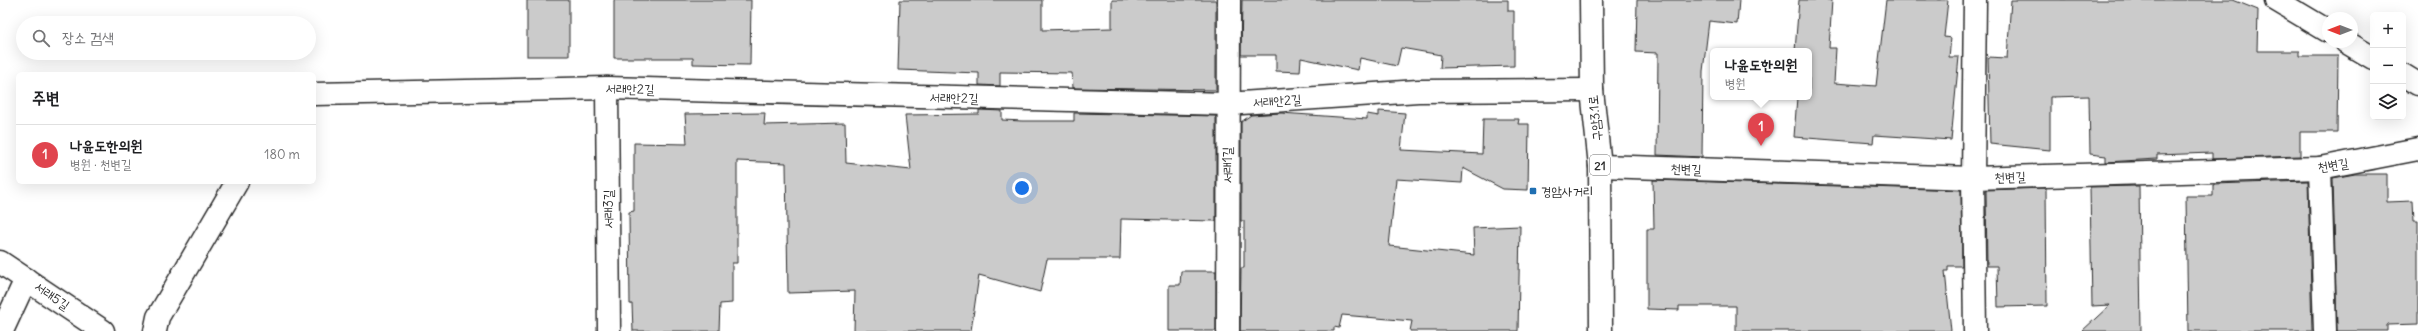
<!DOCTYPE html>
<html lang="ko">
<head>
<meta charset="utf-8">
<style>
	body { margin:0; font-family:Delius,"Poor Story",sans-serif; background:#f6f6f6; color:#202124 }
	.controls { position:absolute; right:12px; top:12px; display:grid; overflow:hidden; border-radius:6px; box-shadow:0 4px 16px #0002 }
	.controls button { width:36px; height:36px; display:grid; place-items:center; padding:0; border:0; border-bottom:1px solid #e0e0e0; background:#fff; color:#202124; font:20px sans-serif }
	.compass { position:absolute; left:2322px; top:12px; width:36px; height:36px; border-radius:50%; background:#fff; box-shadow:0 4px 16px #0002; rotate:270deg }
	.you { position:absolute; left:1022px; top:188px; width:14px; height:14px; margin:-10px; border:3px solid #fff; border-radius:50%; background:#1a73e8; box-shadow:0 0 0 6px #1a73e833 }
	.badge { display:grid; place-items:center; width:26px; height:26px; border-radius:50%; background:#1f6fb2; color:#fff; font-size:13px; font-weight:700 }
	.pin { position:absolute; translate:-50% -33px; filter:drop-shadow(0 1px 2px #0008) }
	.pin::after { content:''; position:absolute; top:21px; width:14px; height:12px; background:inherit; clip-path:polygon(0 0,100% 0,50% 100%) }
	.popup { position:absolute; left:1710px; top:48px; width:102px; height:52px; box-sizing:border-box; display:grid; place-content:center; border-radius:6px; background:#fff; filter:drop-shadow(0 1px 3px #0005); font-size:13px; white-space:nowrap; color:#757577 }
	.popup b { font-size:15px; color:#202124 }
	.popup::after { content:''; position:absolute; left:50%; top:100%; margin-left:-8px; border:8px solid transparent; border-top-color:#fff }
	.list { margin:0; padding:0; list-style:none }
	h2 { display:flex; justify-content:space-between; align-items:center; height:52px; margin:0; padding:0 16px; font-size:17px }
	h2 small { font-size:13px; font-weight:400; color:#757577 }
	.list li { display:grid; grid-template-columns:26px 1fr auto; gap:12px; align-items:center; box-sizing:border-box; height:60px; padding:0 16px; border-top:1px solid #e0e0e0 }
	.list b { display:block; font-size:15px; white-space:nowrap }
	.list p { margin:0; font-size:13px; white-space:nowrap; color:#757577 }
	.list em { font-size:13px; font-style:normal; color:#757577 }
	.icon { flex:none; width:22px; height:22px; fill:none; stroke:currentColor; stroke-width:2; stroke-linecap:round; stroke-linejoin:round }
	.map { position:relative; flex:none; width:2418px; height:331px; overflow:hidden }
	.search { position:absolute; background:#fff; box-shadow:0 4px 16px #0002; left:16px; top:16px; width:300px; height:44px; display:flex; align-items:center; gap:10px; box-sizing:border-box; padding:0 14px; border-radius:22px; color:#757577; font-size:15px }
	.panel { position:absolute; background:#fff; box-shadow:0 4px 16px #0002; left:16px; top:72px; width:300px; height:112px; border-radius:6px }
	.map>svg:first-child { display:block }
</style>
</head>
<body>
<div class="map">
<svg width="2418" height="331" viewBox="0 0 2418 331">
	<rect width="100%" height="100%" fill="#fff"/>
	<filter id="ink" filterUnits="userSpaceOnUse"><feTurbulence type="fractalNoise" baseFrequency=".025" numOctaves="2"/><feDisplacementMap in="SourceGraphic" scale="8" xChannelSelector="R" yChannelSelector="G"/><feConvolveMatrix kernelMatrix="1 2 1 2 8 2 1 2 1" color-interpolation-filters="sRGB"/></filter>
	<g filter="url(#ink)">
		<g fill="#cbcbcb" stroke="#2b2b2b">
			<rect x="527" y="0" width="42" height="56"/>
			<polygon points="614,0 751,0 750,65 693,64 693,58 614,58"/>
			<polygon points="900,0 1042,0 1042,30 1112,28 1112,0 1216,0 1216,90 1073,88 1072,73 1000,72 1000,86 979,85 979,73 898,70"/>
			<polygon points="1242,0 1508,0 1508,11 1514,11 1514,66 1440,68 1441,55 1401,48 1397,66 1360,58 1358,70 1301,58 1300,72 1276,71 1276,55 1241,55"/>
			<polygon points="1637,0 1739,0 1737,24 1709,21 1703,71 1702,157 1657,155 1658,53 1636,52"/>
			<polygon points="1799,0 1832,0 1829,48 1836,48 1834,83 1876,86 1886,0 1948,0 1944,37 1951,38 1949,57 1959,57 1951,140 1874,135 1873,143 1794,137 1797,97 1809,97 1809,51 1795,51"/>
			<polygon points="2011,0 2233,0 2258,10 2257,51 2300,51 2300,56 2338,56 2337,132 2300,132 2300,156 2212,159 2212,153 2157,155 2157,159 2106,162 2106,156 2090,154 2089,96 2050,97 2050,150 1990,144 1988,57 2007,58"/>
			<polygon points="979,110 1002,111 1002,120 1022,121 1074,121 1074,113 1216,116 1216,221 1121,219 1120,259 1047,259 1040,292 979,275 971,331 854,331 855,291 788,293 786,163 737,161 737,263 732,263 732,303 720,304 719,331 633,331 632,304 630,304 629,212 634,211 634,143 687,144 685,114 765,113 764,125 845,123 846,163 911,170 905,115 979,114"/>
			<polygon points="1379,111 1405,113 1401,150 1482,154 1483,119 1519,119 1518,124 1529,124 1528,190 1503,189 1463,168 1462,183 1396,179 1389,246 1474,255 1473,228 1520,226 1518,331 1410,331 1412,321 1342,315 1339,328 1334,327 1334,331 1240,331 1241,268 1244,268 1244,221 1241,221 1241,122 1251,115 1281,113 1367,119 1367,114 1379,116"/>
			<polygon points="2355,174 2387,174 2387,202 2413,201 2414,221 2418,221 2418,324 2387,325 2387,331 2337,331 2333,178"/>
			<polygon points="1653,180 1961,190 1962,266 1948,266 1948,271 1945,271 1951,331 1736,331 1736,306 1679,306 1679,310 1647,309 1647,229 1654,229"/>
			<polygon points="2308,181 2312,331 2188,331 2186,196 2213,196 2213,184"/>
			<polygon points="2139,186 2141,331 2082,331 2110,305 2092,306 2090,187"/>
			<polygon points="2046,188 2047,306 1998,307 1997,266 1987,266 1986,190"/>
			<polygon points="1181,271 1216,271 1216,331 1169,331 1169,285 1180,285"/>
		</g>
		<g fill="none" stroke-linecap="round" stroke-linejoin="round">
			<defs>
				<g id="minor">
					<polyline points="1975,0 1973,178 1975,331"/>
					<polyline points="2276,0 2328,31"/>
					<polyline points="2346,42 2373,58"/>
					<polyline points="2403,75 2418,84"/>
					<polyline points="607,88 609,331"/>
					<polyline points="314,94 607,88 1227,104 1418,91 1592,90"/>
					<polyline points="1600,166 1973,178 2320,168 2418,149"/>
					<polyline points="2320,168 2325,331"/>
					<polyline points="0,262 103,331"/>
					<polyline points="2,331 26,279"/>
					<polyline points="155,331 158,317 237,182"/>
					<polyline points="1228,331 1229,0"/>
				</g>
				<polyline id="major" points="1591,0 1592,90 1600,166 1601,331"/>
			</defs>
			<use href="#minor" stroke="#2b2b2b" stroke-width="25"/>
			<use href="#major" stroke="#2b2b2b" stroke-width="25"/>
			<use href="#minor" stroke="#fff" stroke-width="22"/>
			<use href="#major" stroke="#fff" stroke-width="22"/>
		</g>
	</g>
	<rect fill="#1f6fb2" stroke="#fff" stroke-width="1.5" x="1529" y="187" width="8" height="8" rx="2"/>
	<g text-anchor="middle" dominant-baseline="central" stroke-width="4" stroke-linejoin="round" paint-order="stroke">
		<rect fill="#fff" stroke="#6b6b6b" stroke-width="1" x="1590" y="155" width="20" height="20" rx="3"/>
		<g font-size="12" font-weight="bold" fill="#2b2b2b">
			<text x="1600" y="165">21</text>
		</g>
		<g font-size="13" fill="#2b2b2b" stroke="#fff">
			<text transform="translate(630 89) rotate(1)">서래안2길</text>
			<text transform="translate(954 98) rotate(1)">서래안2길</text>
			<text transform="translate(1277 101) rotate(-4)">서래안2길</text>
			<text transform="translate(1595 118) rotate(-96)">구암3.1로</text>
			<text transform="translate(1227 165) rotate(-90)">서래1길</text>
			<text transform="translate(2333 165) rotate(-9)">천변길</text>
			<text transform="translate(1686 169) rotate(2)">천변길</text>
			<text transform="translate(2010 177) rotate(-2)">천변길</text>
			<text transform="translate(608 209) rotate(-90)">서래3길</text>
			<text transform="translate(52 296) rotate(34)">서래5길</text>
		</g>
		<g font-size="13" fill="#2b2b2b" stroke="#fff" text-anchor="start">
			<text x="1541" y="191">경암사거리</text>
		</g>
	</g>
</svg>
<div class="controls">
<button>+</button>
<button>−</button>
<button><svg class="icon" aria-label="layers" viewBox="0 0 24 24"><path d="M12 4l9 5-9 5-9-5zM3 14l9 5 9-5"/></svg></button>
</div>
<svg class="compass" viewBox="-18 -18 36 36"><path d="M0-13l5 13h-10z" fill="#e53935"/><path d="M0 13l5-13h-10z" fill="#757577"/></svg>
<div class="you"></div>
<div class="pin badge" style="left:1761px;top:146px;background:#e0444e">1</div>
<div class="popup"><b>나윤도한의원</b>병원</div>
<div class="search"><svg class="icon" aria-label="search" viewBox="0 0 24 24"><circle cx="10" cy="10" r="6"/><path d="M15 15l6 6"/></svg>장소 검색</div>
<section class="panel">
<h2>주변<small></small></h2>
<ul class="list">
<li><span class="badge" style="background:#e0444e">1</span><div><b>나윤도한의원</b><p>병원 · 천변길</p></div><em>180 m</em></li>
</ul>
</section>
</div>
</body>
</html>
